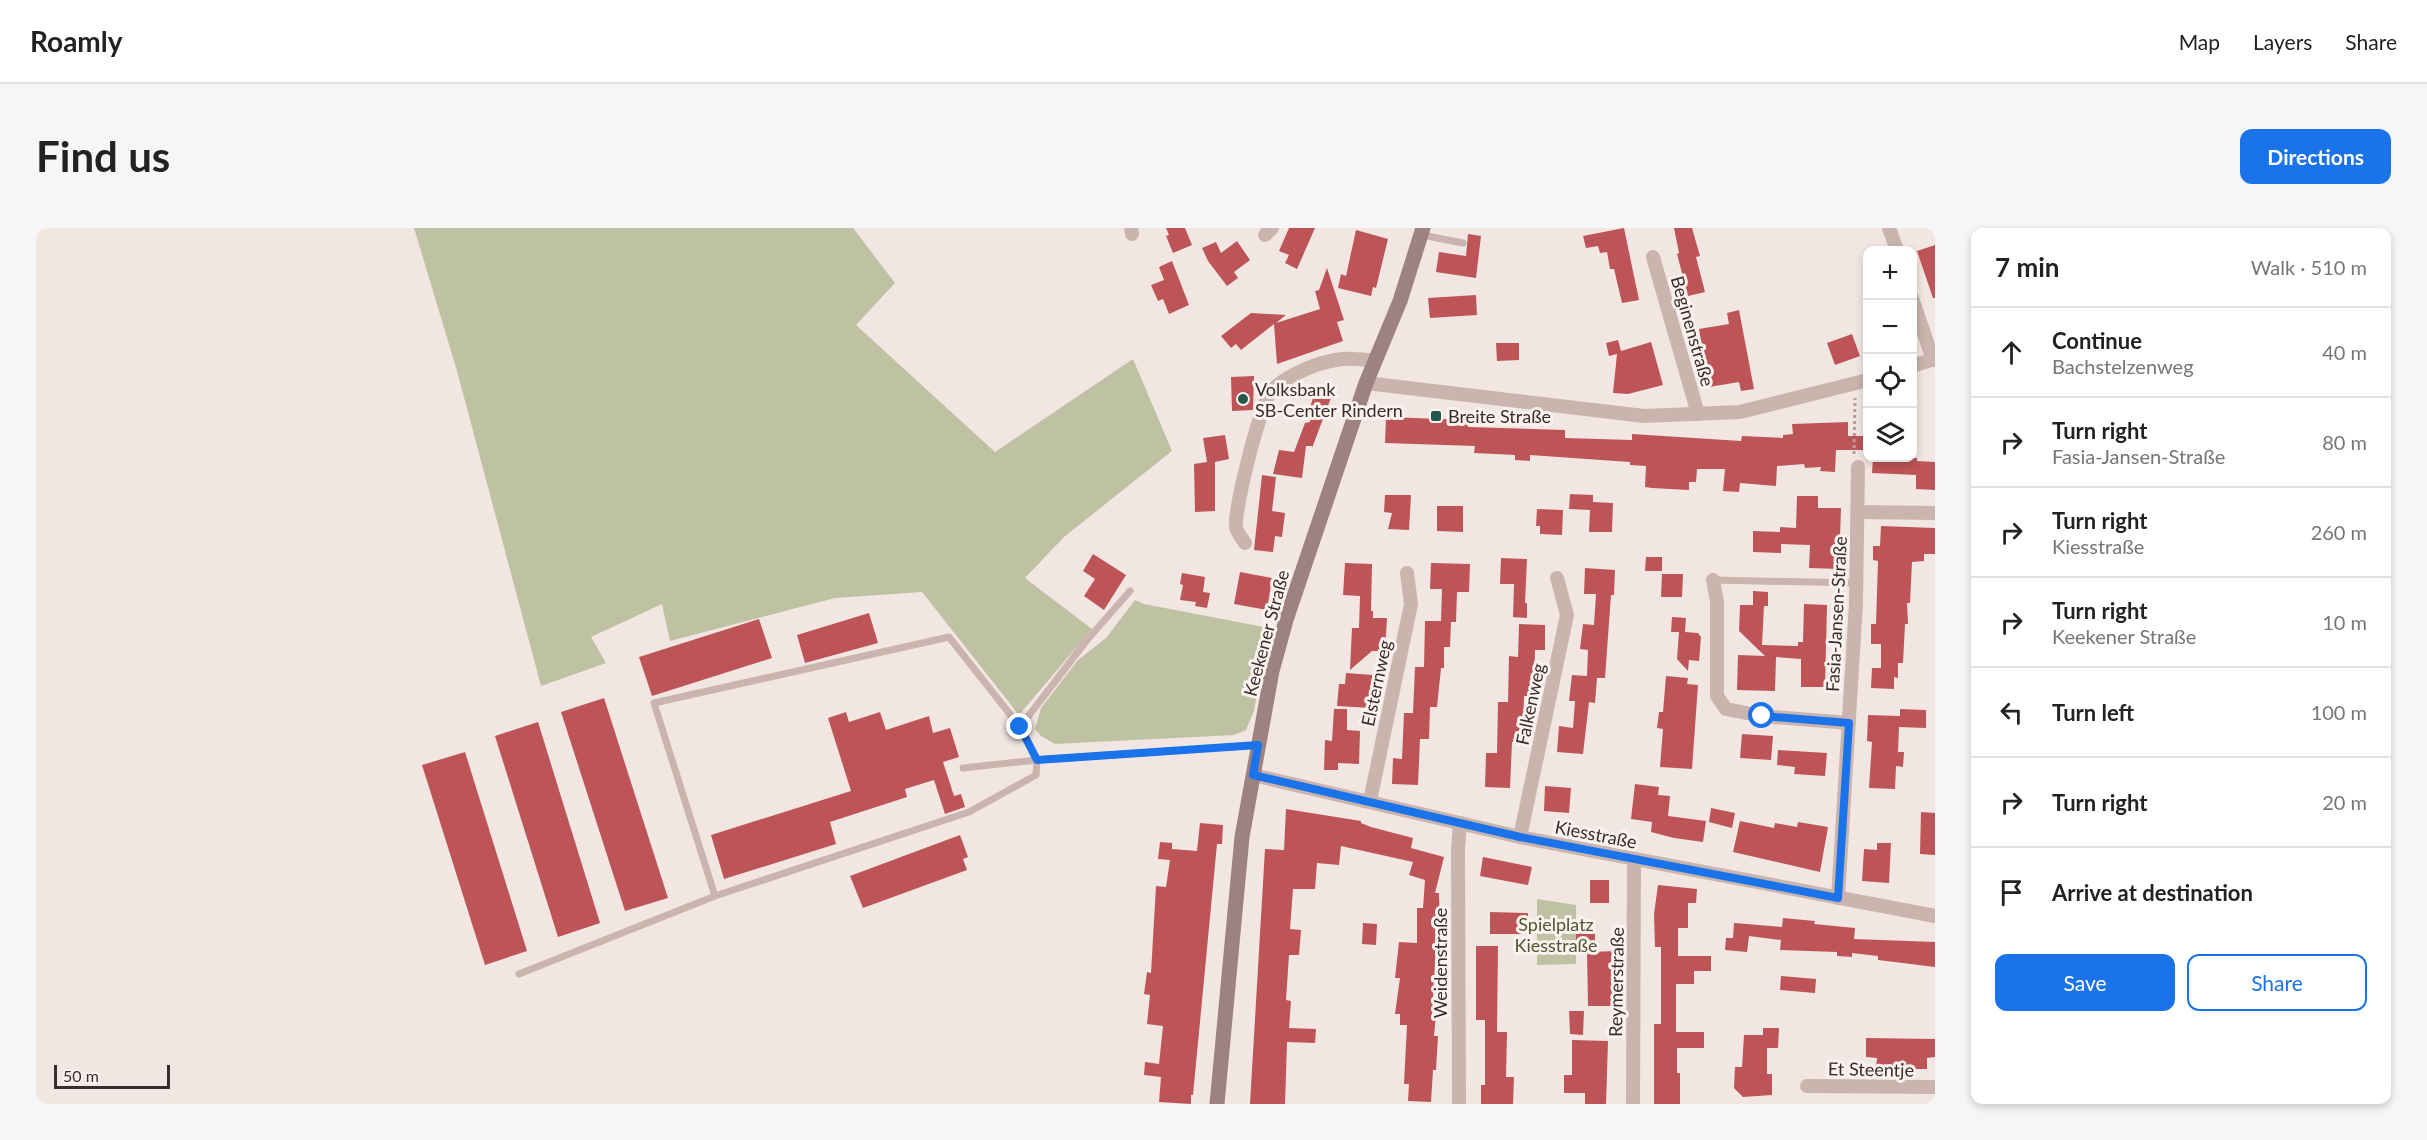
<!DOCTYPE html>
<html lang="en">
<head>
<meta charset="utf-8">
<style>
	body { margin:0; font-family:Lato,sans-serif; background:#f6f6f6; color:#222 }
	.controls { position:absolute; right:18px; top:18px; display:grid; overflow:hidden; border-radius:12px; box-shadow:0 3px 9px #0003 }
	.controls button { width:54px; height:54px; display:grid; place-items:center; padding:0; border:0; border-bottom:2px solid #e0e0e0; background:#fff; color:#222; font:30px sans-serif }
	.scale { position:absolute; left:18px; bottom:15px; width:116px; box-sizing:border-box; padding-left:6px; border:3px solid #392d2c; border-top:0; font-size:16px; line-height:21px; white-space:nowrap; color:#392d2c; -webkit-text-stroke:4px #faf2ef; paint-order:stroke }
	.stop { position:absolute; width:18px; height:18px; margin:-14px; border:4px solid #1a73e8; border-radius:50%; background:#fff }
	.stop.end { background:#1a73e8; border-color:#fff; box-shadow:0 2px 6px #0008 }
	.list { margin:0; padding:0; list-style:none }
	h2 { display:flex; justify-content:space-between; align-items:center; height:78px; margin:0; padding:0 24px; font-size:26px }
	h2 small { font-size:20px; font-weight:400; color:#767676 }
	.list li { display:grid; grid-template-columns:39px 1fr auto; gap:18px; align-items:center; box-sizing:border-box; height:90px; padding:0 24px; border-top:2px solid #e0e0e0 }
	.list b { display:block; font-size:22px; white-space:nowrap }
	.list p { margin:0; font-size:20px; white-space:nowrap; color:#767676 }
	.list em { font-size:20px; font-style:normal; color:#767676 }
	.actions { display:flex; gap:12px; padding:18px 24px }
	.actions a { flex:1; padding:14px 0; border:2px solid #1a73e8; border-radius:12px; text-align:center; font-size:21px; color:#1a73e8 }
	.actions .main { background:#1a73e8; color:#fff }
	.icon { flex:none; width:33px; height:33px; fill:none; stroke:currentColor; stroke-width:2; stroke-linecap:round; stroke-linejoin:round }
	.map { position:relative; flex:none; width:1899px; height:876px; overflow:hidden; border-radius:12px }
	header { display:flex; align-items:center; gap:36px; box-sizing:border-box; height:84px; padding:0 30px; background:#fff; border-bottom:2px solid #e0e0e0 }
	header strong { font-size:28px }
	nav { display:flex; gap:33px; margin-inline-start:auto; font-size:21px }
	.intro { display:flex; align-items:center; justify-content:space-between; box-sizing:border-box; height:144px; padding:0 36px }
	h1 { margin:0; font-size:42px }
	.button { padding:15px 27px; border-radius:12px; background:#1a73e8; color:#fff; font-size:21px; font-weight:700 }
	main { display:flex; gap:36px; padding:0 36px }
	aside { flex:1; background:#fff; border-radius:12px; box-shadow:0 3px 9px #0003 }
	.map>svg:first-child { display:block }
</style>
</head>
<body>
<header>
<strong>Roamly</strong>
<nav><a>Map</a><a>Layers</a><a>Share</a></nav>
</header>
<div class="intro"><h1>Find us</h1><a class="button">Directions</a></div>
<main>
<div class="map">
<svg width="1899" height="876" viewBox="0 0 1899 876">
	<rect width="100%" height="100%" fill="#f2e6e2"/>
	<g fill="#bfc1a3">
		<polygon points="378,0 817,0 859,55 820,97 959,224 1097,131 1136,223 1028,309 989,350 1056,401 983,487 886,364 799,370 634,413 626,376 555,409 570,435 505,458 421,143"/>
		<polygon points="1099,372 1108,376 1233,400 1218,483 1210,502 1198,507 1019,516 1005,508 999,501 1005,480 1042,432 1070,410"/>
		<polygon points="1501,671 1540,677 1540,736 1501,737"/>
	</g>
	<g fill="#bd5558">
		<polygon points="1130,0 1149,0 1156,17 1137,25 1130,8 1133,7"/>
		<polygon points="1253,0 1279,0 1261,41 1249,35 1253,27 1243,23"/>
		<polygon points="1588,0 1603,72 1586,75 1578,41 1574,41 1571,24 1564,25 1562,18 1550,20 1547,8"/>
		<polygon points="1638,0 1656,0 1664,28 1660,29 1669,64 1652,68 1641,26 1643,25"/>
		<polygon points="1320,2 1352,11 1340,60 1337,59 1335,68 1302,60 1305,46 1310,48"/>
		<polygon points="1432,6 1445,8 1440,50 1400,44 1403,24 1430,28"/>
		<polygon points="1201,13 1214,32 1198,44 1202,50 1191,58 1172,33 1166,20 1180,14 1185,25"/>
		<polygon points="1899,17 1899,70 1897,70 1881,23"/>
		<polygon points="1136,33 1153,77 1133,86 1127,71 1122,73 1115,57 1128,52 1123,39"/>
		<polygon points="1291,40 1308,92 1301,94 1307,113 1241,136 1238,96 1205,122 1200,116 1195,120 1185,108 1215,85 1250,87 1240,95 1284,81 1279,63 1283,62"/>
		<polygon points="1440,67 1441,87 1394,90 1392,70"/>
		<polygon points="1703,82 1718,161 1705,163 1703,154 1673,159 1663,101 1693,96 1691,85"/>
		<polygon points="1816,106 1824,128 1799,137 1791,115"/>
		<polygon points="1582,112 1585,123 1615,114 1627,157 1592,166 1577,165 1581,126 1573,128 1570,115"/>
		<polygon points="1460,115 1483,115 1483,132 1461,133"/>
		<polygon points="1218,148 1217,182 1196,183 1195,149"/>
		<polygon points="1280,161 1296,167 1276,220 1276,218 1270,218 1266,250 1237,246 1243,222 1258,224 1269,195 1274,194 1273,182"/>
		<polygon points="1350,189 1433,192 1432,199 1529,202 1529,210 1596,212 1596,206 1705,213 1706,208 1747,210 1747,207 1757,206 1756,196 1812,194 1812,208 1832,208 1832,222 1800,222 1799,244 1784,243 1785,239 1769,240 1768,236 1741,238 1740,258 1704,255 1703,264 1687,263 1689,241 1661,241 1660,254 1653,254 1653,262 1616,260 1609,259 1610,238 1594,237 1594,234 1494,227 1494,233 1479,232 1479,227 1438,225 1439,218 1349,215"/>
		<polygon points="1189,207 1193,231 1179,234 1179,283 1159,284 1158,236 1171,234 1167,210"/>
		<polygon points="1837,230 1881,230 1881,233 1899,234 1899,262 1880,261 1880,247 1836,245"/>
		<polygon points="1226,247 1240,249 1236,283 1249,285 1246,309 1239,308 1237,324 1218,322"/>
		<polygon points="1534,266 1557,267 1557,274 1577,275 1576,304 1553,304 1554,282 1533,281"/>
		<polygon points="1349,267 1375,267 1373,302 1352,301 1356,285 1348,284"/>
		<polygon points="1761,268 1782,268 1782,280 1805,280 1803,341 1773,340 1774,317 1745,316 1745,325 1717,324 1717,303 1744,304 1744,299 1760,300"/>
		<polygon points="1401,278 1427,278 1427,304 1401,303"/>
		<polygon points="1501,281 1527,282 1526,307 1504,306 1504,298 1500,298"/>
		<polygon points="1845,298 1899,300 1899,326 1888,326 1888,333 1876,334 1874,375 1871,375 1872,396 1869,396 1867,435 1862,435 1862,450 1858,449 1858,461 1835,460 1836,440 1845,440 1845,416 1835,416 1835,396 1840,396 1842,333 1837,332 1837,318 1844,318"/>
		<polygon points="1057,326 1090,347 1068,382 1048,368 1059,351 1047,343"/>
		<polygon points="1610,329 1626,329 1626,343 1609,343"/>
		<polygon points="1465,330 1491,331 1489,375 1491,375 1491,390 1477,389 1478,356 1464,356"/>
		<polygon points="1309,335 1336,336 1335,383 1337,383 1337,390 1351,390 1349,423 1336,423 1314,442 1316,400 1323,400 1324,368 1307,367"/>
		<polygon points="1395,335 1434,336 1433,364 1421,364 1420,394 1415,394 1414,419 1408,419 1408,440 1405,440 1401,479 1394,479 1393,511 1384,511 1382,557 1356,556 1357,530 1366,531 1368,485 1377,485 1379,439 1388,439 1389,393 1405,393 1406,361 1394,361"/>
		<polygon points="1549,340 1579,342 1578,367 1575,367 1569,450 1561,450 1559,475 1553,474 1547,526 1521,524 1523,498 1537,500 1539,473 1533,473 1536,447 1551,448 1552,422 1544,421 1547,396 1558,397 1560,366 1548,366"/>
		<polygon points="1204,344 1236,350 1231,382 1198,376"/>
		<polygon points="1146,345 1169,349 1167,364 1174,365 1171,380 1159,378 1160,374 1144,372 1147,357 1144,356"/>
		<polygon points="1626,346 1647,346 1646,369 1625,369"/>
		<polygon points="1717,363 1732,364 1732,378 1728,378 1726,417 1762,418 1762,414 1767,414 1768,376 1791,377 1789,459 1765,459 1765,431 1740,429 1739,463 1701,462 1702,427 1729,428 1703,403 1704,377 1717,377"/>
		<polygon points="833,385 842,415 769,435 761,407"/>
		<polygon points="1636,389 1650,390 1649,404 1662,405 1665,409 1663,433 1653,432 1652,443 1641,431 1643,404 1635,404"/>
		<polygon points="723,391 736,430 616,468 603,429"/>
		<polygon points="1483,396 1509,397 1509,422 1499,422 1498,468 1488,468 1487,514 1476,514 1474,560 1449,559 1450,525 1461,525 1462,474 1472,474 1473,428 1482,429"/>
		<polygon points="1310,445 1337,447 1336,480 1301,478 1303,456 1309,456"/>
		<polygon points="1630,448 1652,450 1651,456 1662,457 1656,541 1624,539 1627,501 1621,500 1623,484 1627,484"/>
		<polygon points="568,470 632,670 589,683 525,484"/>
		<polygon points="1298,481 1311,481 1311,502 1324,503 1323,536 1302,535 1302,542 1288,542 1289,512 1296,513"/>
		<polygon points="1864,481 1890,482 1890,500 1863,499 1862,524 1868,524 1867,539 1860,538 1859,561 1833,560 1836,514 1831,513 1832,487 1864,488"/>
		<polygon points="810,484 813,494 844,484 850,502 893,488 897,505 914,500 923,529 907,534 918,568 925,566 929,579 909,586 898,552 869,561 871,569 794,594 800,616 688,651 675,607 815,563 792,490"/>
		<polygon points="502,494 564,695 522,709 459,508"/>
		<polygon points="1706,506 1737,508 1735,532 1704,530"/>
		<polygon points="1742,522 1791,525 1789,548 1758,546 1759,539 1741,537"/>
		<polygon points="429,524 491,723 449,737 386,537"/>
		<polygon points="1599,556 1623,559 1622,567 1634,568 1632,588 1670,593 1667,614 1638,610 1615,604 1616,594 1595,591"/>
		<polygon points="1509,558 1535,560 1533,585 1508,583"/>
		<polygon points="1675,580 1699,585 1696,600 1673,594"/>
		<polygon points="1250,581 1325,593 1325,595 1335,599 1377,610 1375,620 1408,629 1399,665 1403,665 1404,699 1401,699 1396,787 1400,787 1398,808 1402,808 1400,842 1397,842 1395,874 1372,873 1373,856 1368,856 1371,797 1364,797 1364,786 1359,786 1364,750 1359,750 1363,714 1381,715 1381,680 1387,680 1389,652 1373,647 1377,634 1305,618 1303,637 1281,635 1279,661 1257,661 1254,701 1265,702 1263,727 1253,727 1250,772 1255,773 1253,800 1280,801 1279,815 1251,814 1249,876 1214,876 1229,621 1248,622"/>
		<polygon points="1885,584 1899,585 1899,627 1884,626"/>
		<polygon points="1704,593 1738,600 1739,595 1761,599 1762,594 1792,599 1784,644 1697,624"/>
		<polygon points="1164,595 1187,597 1186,616 1181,616 1157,867 1155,867 1155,876 1123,874 1125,849 1108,847 1109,834 1123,836 1127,798 1111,796 1114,767 1108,766 1111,744 1115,745 1120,658 1130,659 1134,632 1122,631 1124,614 1136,615 1136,624 1136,621 1161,623"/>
		<polygon points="924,607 932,629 927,631 931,642 827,680 814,648"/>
		<polygon points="1841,615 1855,615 1853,655 1826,653 1828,621 1841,622"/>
		<polygon points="1447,629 1496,639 1492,657 1444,648"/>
		<rect x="1554" y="652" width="19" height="23"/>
		<polygon points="1622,657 1661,661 1660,675 1652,675 1652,700 1642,700 1642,728 1675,728 1675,743 1658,743 1658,756 1640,756 1640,804 1668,804 1668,820 1641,820 1641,845 1644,845 1644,876 1618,876 1618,796 1625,796 1625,719 1619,719 1618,686"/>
		<polygon points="1454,684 1492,685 1492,706 1454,706"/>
		<polygon points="1747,690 1779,693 1778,696 1819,700 1818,711 1899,714 1899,739 1842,732 1842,728 1816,725 1816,729 1801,728 1801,724 1744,722 1745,712 1713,708 1711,724 1689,722 1690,710 1697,710 1698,695 1746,699"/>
		<polygon points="1327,695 1341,696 1340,717 1326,716"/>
		<rect x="1540" y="700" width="19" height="17"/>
		<polygon points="1440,718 1462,718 1461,804 1471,804 1470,849 1478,849 1477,876 1445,876 1445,857 1449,857 1449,792 1440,792"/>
		<polygon points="1582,723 1582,778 1552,778 1551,724"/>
		<polygon points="1745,748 1780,751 1779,765 1744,762"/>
		<polygon points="1533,783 1548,783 1547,807 1534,806"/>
		<polygon points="1727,800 1743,800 1742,820 1731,820 1731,846 1736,846 1736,867 1707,869 1698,860 1699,839 1706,839 1708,807 1727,807"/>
		<polygon points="1830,810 1899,811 1899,829 1891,830 1891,841 1840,841 1841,830 1830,829"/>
		<polygon points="1536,812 1572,813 1570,876 1549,876 1549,865 1528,865 1528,847 1536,847"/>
	</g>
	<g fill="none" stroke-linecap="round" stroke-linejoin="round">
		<polyline stroke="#b69d99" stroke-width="3" stroke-dasharray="3 3" stroke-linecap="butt" points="1818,226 1819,170"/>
		<g stroke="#cab4ae" stroke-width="7">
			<polyline points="1386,7 1427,15"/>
			<polyline points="1677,352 1820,355"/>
			<polyline points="984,499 913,409 618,475 679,668 933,584 1000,547 1001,532 984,499 1051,412 1094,363"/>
			<polyline points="927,540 1001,532 1222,517"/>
			<polyline points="483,746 679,668"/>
		</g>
		<g stroke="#cab4ae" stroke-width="14">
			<polyline points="1095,0 1096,6"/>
			<polyline points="1853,0 1861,22"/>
			<polyline points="1229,7 1236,0"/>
			<polyline points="1617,29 1662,186"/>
			<polyline points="1876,70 1897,132"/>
			<polyline points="1876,138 1899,131"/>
			<polyline points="1330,155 1608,188 1704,184 1832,152"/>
			<polyline points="1822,284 1899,285"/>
			<path d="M 1209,315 C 1206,311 1201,304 1200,299 C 1198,281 1225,173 1236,162 C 1253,146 1284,133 1307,131 C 1317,130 1329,132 1339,133"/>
			<polyline points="1677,352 1681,374 1681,468 1690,481 1726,488 1813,495"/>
			<polyline points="1217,547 1484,609 1899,688"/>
			<polyline points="1334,573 1375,376 1371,345"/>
			<polyline points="1484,609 1531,387 1521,350"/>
			<polyline points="1802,670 1820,375 1822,239"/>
			<polyline points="1771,858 1899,859"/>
			<polyline points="1423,876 1422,622 1424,595"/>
			<polyline points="1597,876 1598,632"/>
		</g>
		<polyline stroke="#9e8280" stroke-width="15" points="1181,876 1206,609 1236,443 1250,392 1330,155 1364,73 1387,0"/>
	</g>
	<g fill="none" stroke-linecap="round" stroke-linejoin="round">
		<polyline stroke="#1a73e8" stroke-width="8" points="984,499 1001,532 1222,517 1217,547 1484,609 1802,670 1813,495 1726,488"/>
	</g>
	<g fill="#24584d" stroke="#faf2ef" stroke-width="2">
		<circle cx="1207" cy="171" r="6"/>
		<rect x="1394" y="182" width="12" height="12" rx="3"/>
	</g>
	<g text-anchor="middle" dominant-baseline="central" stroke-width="6" stroke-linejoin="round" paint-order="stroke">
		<g font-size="18" fill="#392d2c" stroke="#faf2ef">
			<text transform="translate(1657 103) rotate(74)">Beginenstraße</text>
			<text transform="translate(1800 386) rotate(-87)">Fasia-Jansen-Straße</text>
			<text transform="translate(1230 405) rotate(-75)">Keekener Straße</text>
			<text transform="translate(1340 455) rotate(-78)">Elsternweg</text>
			<text transform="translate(1494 476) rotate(-78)">Falkenweg</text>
			<text transform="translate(1560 606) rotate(11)">Kiesstraße</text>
			<text transform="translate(1404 735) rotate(-90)">Weidenstraße</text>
			<text transform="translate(1580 754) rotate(-89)">Reymerstraße</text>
			<text transform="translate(1835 841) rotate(1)">Et Steentje</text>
		</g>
		<g font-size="18" fill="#392d2c" stroke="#faf2ef" text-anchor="start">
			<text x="1219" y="161">Volksbank<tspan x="1219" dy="21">SB-Center Rindern</tspan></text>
			<text x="1412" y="188">Breite Straße</text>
		</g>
		<g font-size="18" fill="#525632" stroke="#faf2ef">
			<text x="1520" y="696">Spielplatz<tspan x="1520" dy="21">Kiesstraße</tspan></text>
		</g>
	</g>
</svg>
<div class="controls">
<button>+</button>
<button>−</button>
<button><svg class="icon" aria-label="locate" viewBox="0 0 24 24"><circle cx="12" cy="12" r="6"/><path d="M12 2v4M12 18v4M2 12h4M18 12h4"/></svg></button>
<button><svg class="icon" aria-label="layers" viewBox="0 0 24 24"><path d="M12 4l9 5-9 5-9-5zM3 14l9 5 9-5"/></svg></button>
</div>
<div class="scale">50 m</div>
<div class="stop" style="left:1726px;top:488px"></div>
<div class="stop end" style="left:984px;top:499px"></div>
</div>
<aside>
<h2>7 min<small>Walk · 510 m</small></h2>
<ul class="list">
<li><svg class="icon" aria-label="ahead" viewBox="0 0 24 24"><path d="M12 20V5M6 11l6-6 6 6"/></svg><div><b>Continue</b><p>Bachstelzenweg</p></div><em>40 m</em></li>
<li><svg class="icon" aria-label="right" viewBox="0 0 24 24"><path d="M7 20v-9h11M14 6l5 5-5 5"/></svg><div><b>Turn right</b><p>Fasia-Jansen-Straße</p></div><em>80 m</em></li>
<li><svg class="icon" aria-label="right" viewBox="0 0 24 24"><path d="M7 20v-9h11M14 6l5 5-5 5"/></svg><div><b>Turn right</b><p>Kiesstraße</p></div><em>260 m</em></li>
<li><svg class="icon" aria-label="right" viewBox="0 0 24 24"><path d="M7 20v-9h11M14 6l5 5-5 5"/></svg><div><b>Turn right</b><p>Keekener Straße</p></div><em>10 m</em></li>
<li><svg class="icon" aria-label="left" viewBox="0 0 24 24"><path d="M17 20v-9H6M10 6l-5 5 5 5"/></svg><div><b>Turn left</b></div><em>100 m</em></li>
<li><svg class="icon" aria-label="right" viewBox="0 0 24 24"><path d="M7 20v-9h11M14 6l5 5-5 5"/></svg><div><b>Turn right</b></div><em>20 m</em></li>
<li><svg class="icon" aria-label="arrive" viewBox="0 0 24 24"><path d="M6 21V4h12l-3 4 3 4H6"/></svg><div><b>Arrive at destination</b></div></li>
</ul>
<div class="actions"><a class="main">Save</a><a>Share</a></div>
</aside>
</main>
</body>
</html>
